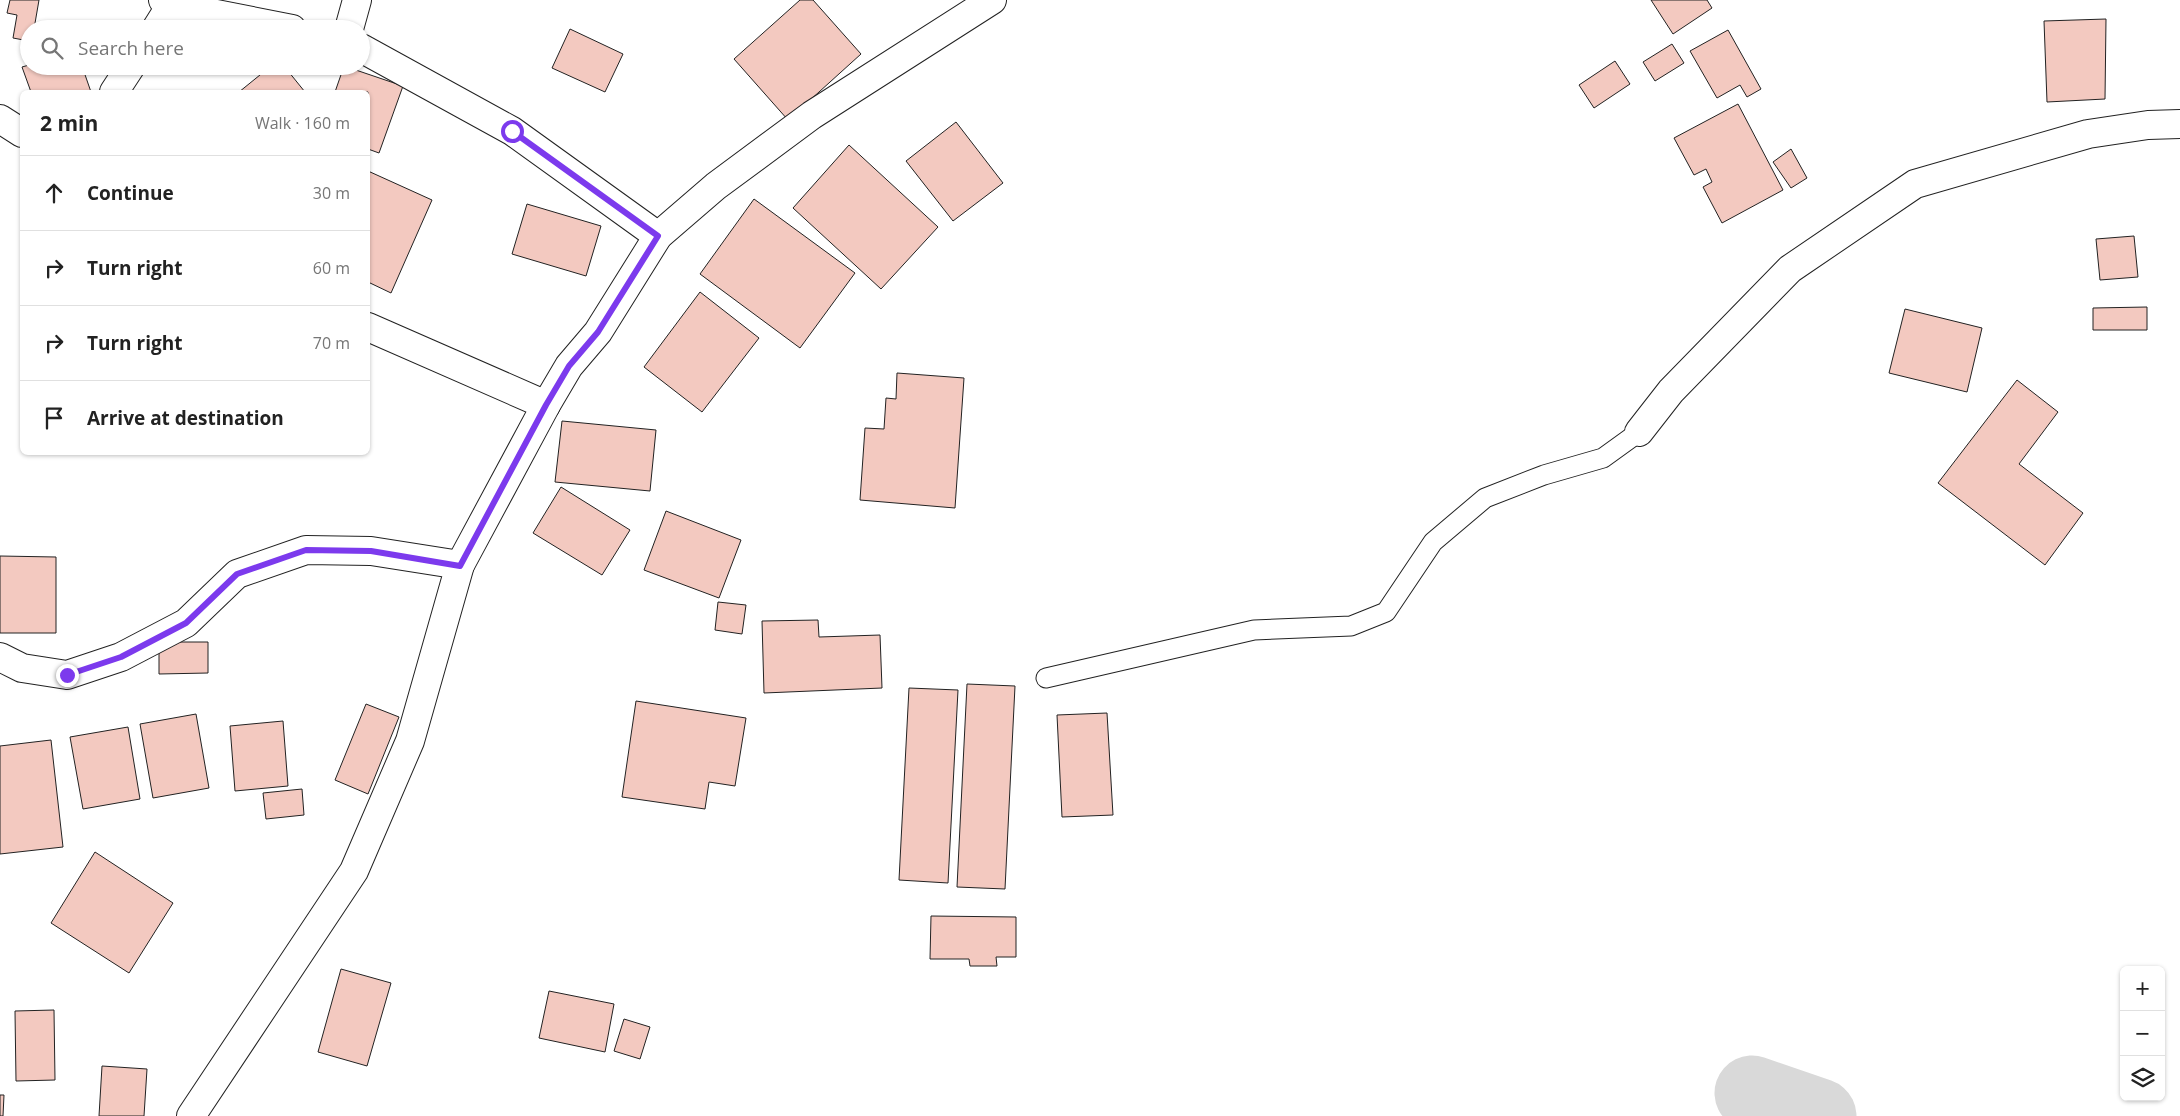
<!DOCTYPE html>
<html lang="en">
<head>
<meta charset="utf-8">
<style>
	body { margin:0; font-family:"Open Sans",sans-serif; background:#f6f6f6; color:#222 }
	.controls { position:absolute; right:15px; bottom:15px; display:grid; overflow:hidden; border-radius:8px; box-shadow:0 1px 4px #0004 }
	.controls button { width:45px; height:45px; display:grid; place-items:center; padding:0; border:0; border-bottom:1px solid #e0e0e0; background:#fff; color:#222; font:25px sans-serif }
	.stop { position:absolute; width:15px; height:15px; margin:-11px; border:4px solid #7c3aed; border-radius:50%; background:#fff }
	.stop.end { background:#7c3aed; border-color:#fff; box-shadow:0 1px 5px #0008 }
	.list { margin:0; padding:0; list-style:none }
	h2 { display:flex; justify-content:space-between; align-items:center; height:65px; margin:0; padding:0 20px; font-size:21px }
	h2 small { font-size:16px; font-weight:400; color:#767676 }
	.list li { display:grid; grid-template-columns:32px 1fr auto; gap:15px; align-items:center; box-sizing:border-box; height:75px; padding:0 20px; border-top:1px solid #e0e0e0 }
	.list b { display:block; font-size:19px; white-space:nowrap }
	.list em { font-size:16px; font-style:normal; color:#767676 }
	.icon { flex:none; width:28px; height:28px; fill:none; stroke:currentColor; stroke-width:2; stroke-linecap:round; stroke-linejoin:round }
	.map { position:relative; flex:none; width:2180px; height:1116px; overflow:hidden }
	.search { position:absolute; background:#fff; box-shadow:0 1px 4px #0004; left:20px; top:20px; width:350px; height:55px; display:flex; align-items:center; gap:12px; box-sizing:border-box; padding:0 18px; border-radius:28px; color:#767676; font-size:19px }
	.panel { position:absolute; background:#fff; box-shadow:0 1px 4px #0004; left:20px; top:90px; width:350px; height:365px; border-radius:8px }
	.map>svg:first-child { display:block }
</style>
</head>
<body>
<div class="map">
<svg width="2180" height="1116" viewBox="0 0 2180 1116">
	<rect width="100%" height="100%" fill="#fff"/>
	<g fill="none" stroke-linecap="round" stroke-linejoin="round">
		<polyline stroke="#d9d9d9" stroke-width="75" points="1752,1093 1819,1116"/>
	</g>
	<g fill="#f3c9c0" stroke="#222">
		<polygon points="10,0 39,0 34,29 29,29 29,41 13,38 17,15 7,13"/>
		<polygon points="800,0 813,0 861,54 788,120 734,59"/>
		<polygon points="1651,0 1707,0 1712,8 1673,34"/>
		<polygon points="2106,19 2105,99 2047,102 2044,21"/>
		<polygon points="570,29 623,54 605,92 552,68"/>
		<polygon points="1728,30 1761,89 1747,97 1740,85 1717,98 1690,51"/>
		<polygon points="1672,44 1684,63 1655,81 1643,62"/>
		<polygon points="1615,61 1630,84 1594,108 1579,85"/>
		<polygon points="29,65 29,66 82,66 91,92 31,92 22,67"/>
		<polygon points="271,66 284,66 305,92 239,92"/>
		<polygon points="344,66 403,86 379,153 368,149 368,92 335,92"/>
		<polygon points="1738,104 1783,190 1722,223 1703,187 1712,182 1706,169 1694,175 1674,138"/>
		<polygon points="956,122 1003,183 953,221 906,161"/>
		<polygon points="849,145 938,227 881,289 793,208"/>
		<polygon points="1791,149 1807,178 1791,188 1773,162"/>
		<polygon points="368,171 432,200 391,293 368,282"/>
		<polygon points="754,199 855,273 800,348 700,274"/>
		<polygon points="527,204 601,226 586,276 512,254"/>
		<polygon points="2134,236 2138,277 2100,280 2096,239"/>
		<polygon points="700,292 759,338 702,412 644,367"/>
		<polygon points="2147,307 2147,330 2093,330 2093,308"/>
		<polygon points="1905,309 1982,328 1967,392 1889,373"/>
		<polygon points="897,373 964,378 955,508 860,500 865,428 884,429 886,398 896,399"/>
		<polygon points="2017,380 2058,412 2019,464 2083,513 2045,565 1938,483"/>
		<polygon points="562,421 656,430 650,491 555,482"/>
		<polygon points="561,487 630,530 602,575 533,533"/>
		<polygon points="666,511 741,540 719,598 644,570"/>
		<polygon points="0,556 56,557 56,633 0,633"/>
		<polygon points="718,602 746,605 742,634 715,630"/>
		<polygon points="818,620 819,637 880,635 882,688 764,693 762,621"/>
		<polygon points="159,642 208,642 208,673 159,674"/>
		<polygon points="967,684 1015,686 1005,889 957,887"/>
		<polygon points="909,688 958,690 948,883 899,880"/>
		<polygon points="636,701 746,718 735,786 709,782 705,809 622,797"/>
		<polygon points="366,704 399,717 368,794 335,780"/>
		<polygon points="1107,713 1113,815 1062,817 1057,715"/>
		<polygon points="196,714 209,788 153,798 140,724"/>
		<polygon points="283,721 288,786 235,791 230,726"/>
		<polygon points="128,727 140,799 83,809 70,737"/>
		<polygon points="51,740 63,847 0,854 0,746"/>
		<polygon points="302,789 304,815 266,819 263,793"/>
		<polygon points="95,852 173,903 129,973 51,923"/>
		<polygon points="931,916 1016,917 1016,957 996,957 997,966 970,966 969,959 930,959"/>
		<polygon points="341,969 391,983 367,1066 318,1052"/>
		<polygon points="549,991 614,1004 605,1052 539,1038"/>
		<polygon points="54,1010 55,1080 16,1081 15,1011"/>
		<polygon points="624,1019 650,1027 640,1059 614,1051"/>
		<polygon points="102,1066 147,1069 144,1116 99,1116"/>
		<polygon points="0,1095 4,1095 3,1116 0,1116"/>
	</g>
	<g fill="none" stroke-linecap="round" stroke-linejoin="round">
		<defs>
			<polyline id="lane" points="1046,678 1254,630 1351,626 1386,612 1433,542 1485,498 1544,475 1603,458 1639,432"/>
			<g id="street">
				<polyline points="163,0 171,5 292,29"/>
				<polyline points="156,29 171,5"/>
				<polyline points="349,29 357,0"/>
				<polyline points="361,48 512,131 658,236"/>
				<polyline points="114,92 131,66"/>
				<polyline points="0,119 22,133"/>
				<polyline points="368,327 546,405"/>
				<polyline points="1639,432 1671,391 1790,269 1915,184 2088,134 2148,125 2180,124"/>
				<polyline points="0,657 22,668 67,675 121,657 186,623 237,574 306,550 371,551 460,565"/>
				<polyline points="191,1116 354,871 410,741 460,565 546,405 569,366 598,332 658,236 716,186 812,115 992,0"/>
			</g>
		</defs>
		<use href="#lane" stroke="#222" stroke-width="21"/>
		<use href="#street" stroke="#222" stroke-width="30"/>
		<use href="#lane" stroke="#fff" stroke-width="19"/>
		<use href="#street" stroke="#fff" stroke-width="28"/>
	</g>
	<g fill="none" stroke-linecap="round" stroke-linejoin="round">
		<polyline stroke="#7c3aed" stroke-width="6" points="67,675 121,657 186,623 237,574 306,550 371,551 460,566 546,405 569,366 598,332 658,236 512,131"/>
	</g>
</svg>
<div class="controls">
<button>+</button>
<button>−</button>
<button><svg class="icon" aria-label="layers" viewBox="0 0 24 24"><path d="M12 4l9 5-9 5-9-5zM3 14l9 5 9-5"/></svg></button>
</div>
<div class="stop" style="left:512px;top:131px"></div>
<div class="stop end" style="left:67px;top:675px"></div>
<div class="search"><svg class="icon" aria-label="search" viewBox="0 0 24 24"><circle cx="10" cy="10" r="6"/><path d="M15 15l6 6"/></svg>Search here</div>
<section class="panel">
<h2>2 min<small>Walk · 160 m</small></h2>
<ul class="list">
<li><svg class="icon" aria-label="ahead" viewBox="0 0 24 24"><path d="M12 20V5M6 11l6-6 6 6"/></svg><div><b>Continue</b></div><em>30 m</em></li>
<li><svg class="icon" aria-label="right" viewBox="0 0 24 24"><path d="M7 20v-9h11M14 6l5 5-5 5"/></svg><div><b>Turn right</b></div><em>60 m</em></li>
<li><svg class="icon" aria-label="right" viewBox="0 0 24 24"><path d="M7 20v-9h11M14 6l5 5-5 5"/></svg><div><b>Turn right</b></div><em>70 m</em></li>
<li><svg class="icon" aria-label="arrive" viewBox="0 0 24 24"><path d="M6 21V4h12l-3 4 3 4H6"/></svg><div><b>Arrive at destination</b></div></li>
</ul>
</section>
</div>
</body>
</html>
